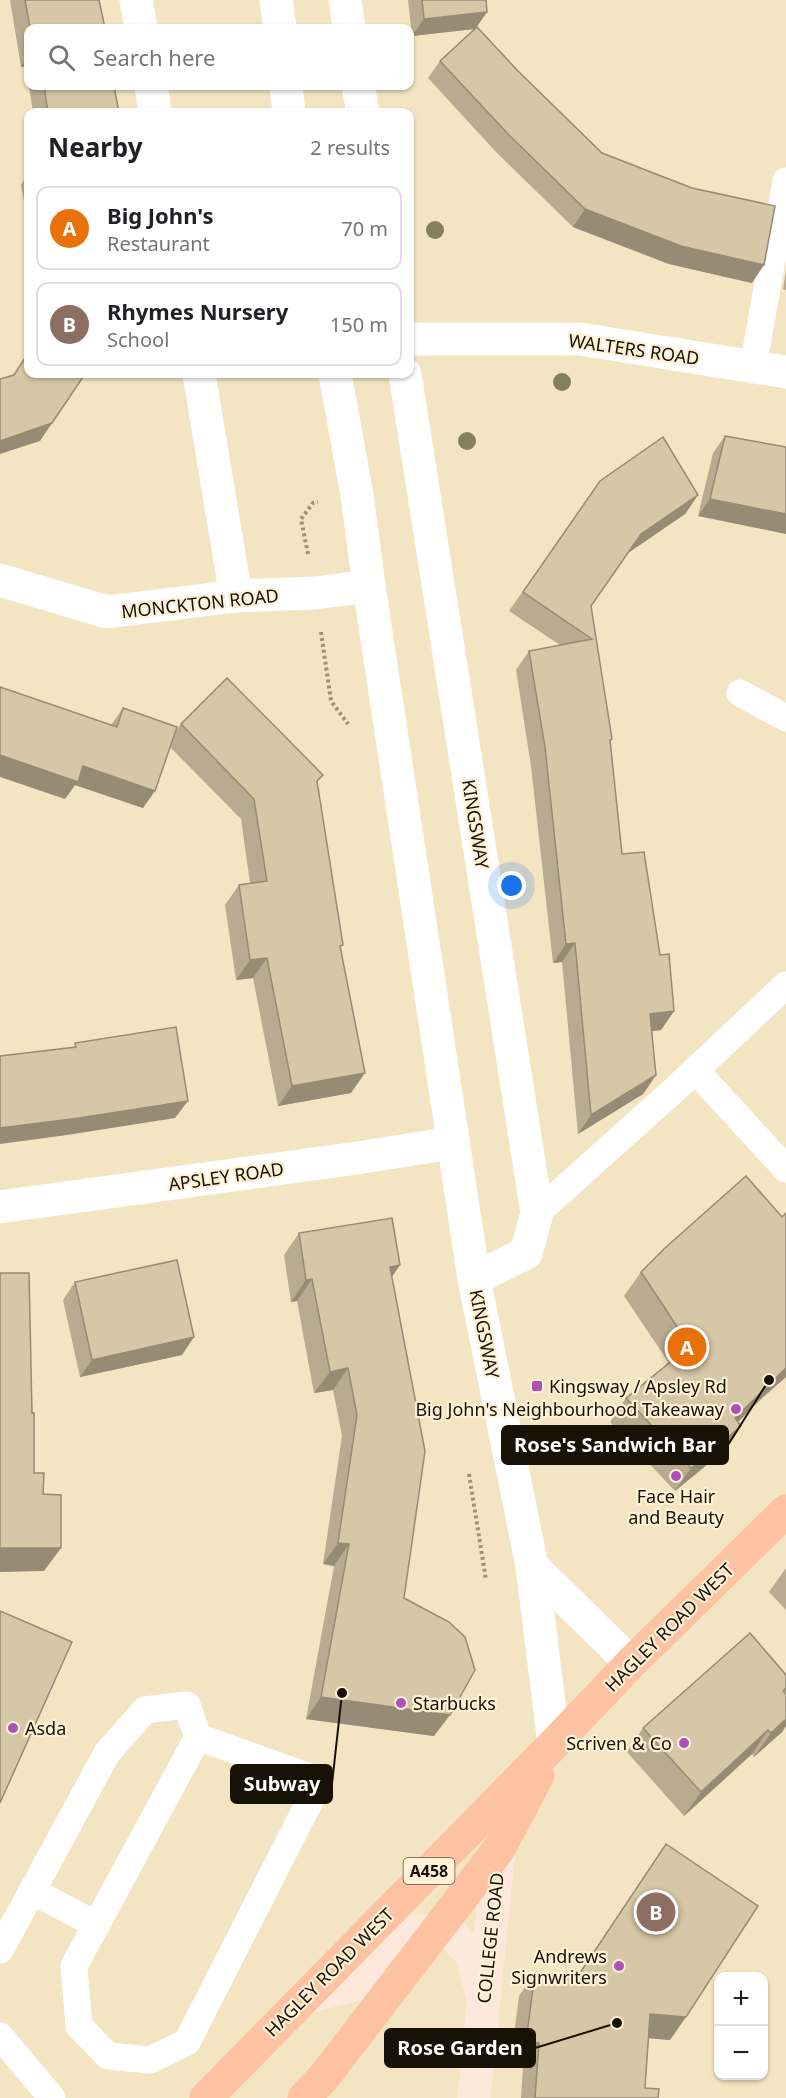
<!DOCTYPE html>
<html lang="en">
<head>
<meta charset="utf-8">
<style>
	body { margin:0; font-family:"Noto Sans",sans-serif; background:#f2f2f2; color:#202124 }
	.controls { position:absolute; right:18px; bottom:18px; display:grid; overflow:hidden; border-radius:12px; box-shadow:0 2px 4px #0004 }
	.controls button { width:54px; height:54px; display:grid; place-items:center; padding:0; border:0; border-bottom:2px solid #e0e0e0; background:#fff; color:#202124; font:30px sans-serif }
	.you { position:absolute; left:512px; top:886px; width:21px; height:21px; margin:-15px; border:4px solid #fff; border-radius:50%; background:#1a73e8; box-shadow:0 0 0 9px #1a73e833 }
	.badge { display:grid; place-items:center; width:39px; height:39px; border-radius:50%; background:#af50b9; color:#fff; font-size:20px; font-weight:700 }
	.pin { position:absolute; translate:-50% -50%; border:3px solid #fff; box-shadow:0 2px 6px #0006 }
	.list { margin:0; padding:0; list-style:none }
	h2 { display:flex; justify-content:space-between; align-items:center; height:78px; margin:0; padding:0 24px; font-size:26px }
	h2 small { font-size:20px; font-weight:400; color:#757577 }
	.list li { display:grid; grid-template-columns:39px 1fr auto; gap:18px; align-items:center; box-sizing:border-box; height:84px; margin:0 12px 12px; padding:0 12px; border:2px solid #e0e0e0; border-radius:12px }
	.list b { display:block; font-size:22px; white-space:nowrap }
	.list p { margin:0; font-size:20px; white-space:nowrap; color:#757577 }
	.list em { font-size:20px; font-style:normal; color:#757577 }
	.icon { flex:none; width:33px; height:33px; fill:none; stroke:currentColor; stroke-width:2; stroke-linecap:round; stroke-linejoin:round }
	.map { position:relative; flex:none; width:786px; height:2098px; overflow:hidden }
	.search { position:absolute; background:#fff; box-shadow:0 2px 4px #0004; left:24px; top:24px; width:390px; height:66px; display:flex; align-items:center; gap:15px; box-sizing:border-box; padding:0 21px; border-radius:12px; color:#757577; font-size:22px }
	.panel { position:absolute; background:#fff; box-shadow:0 2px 4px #0004; left:24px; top:108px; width:390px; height:270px; border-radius:12px }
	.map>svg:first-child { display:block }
</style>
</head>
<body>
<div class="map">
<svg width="786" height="2098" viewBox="0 0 786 2098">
	<rect width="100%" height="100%" fill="#f3e4c2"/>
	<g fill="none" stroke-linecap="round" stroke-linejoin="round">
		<g stroke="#9e9379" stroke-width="4" stroke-dasharray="3 3" stroke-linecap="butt">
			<polyline points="308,554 301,519 313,503 318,502"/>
			<polyline points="321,632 331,701 348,724"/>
			<polyline points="469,1474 486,1580"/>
		</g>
		<g stroke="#fff" stroke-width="27">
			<polyline points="753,367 786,181"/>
			<polyline points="740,693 786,718"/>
			<polyline points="695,1070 786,1169"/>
			<polyline points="537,1213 673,1091 786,985"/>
			<polyline points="32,1891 97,1925"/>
			<polyline points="0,1950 107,1753 145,1710 187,1705 198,1737 74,1966 79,2026 108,2056 150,2060 187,2042 320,1781 198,1737"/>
			<polyline points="0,2036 52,2098"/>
		</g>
		<g stroke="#fff" stroke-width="33">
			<polyline points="136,0 141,28"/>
			<polyline points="345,0 349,28"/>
			<polyline points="151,86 155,112"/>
			<polyline points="358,86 363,112"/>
			<polyline points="410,339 580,339 786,372"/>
			<polyline points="199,374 236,596"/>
			<polyline points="405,374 537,1213 526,1253 474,1279"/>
			<polyline points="0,580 107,612 236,596 315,593 369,586"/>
			<polyline points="0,1207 357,1158 452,1143"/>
		</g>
		<g stroke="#fff" stroke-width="33">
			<polyline points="276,0 280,28"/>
			<polyline points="286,86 289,112"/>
			<polyline points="335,374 357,495 369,586 474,1279 532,1566 554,1744"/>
			<polyline points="532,1566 631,1663"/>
		</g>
		<g stroke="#fee8dc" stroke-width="33">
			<polyline points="303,1998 358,1984 401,1932 447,1929 471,1954 484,2000"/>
			<polyline points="474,2098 499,1849"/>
		</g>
		<g stroke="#fcc2a2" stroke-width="33">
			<polyline points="206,2098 554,1744 631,1663 786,1511"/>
			<polyline points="304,2098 324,2077 499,1849 538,1775"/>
		</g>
	</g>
	<g fill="#838159">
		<circle cx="435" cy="230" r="9"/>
		<circle cx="562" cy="382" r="9"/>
		<circle cx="467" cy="441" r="9"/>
	</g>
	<g fill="#b8ab8f">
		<polygon points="10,0 99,0 105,28 28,28 28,85 26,66 21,67"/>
		<polygon points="408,0 486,0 487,12 476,28 518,71 602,153 752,283 669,264 573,227 496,152 428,78 440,61 474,29 412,36"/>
		<polygon points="29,86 114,86 119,112 33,112"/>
		<polygon points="28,174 28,222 21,185"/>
		<polygon points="786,271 786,290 783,289"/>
		<polygon points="725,436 786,447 698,516 713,453"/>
		<polygon points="600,481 698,495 685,514 628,553 591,606 612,739 610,742 622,854 660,955 674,1011 661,1030 652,1031 656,1075 643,1094 578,1134 562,962 553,963 531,766 516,670 529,651 560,645 509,611"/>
		<polygon points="123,708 175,732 181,724 317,783 341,949 351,1093 278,1106 253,978 236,980 225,905 239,885 250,883 241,819 170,747 143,808 75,785 65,799 111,725"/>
		<polygon points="786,1213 786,1377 762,1398 738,1422 741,1426 725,1450 675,1491 610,1422 626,1398 669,1363 624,1296 641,1272 782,1217"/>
		<polygon points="299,1233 392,1276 404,1598 434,1736 306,1719 334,1566 323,1564 342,1436 333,1390 314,1393 297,1301 291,1302 284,1255"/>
		<polygon points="75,1282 182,1355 80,1377 63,1300"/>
		<polygon points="786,1568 786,1610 769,1592"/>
		<polygon points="786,1675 786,1692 785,1693 786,1694 786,1726 782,1732 754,1757 752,1754 684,1816 627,1752 643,1728"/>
		<polygon points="666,1844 670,2040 649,2038 645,2088 658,2098 521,2098 523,2066 510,2065 519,1996 535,1973 578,1976"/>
	</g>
	<g fill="#968b74">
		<polygon points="487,12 475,29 412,36 424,19"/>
		<polygon points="28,57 28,62 26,66 21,67"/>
		<polygon points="585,209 764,265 752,283 669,264 573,227"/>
		<polygon points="52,423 40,441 0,454 0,441"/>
		<polygon points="698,495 685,514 628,553 641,534"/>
		<polygon points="710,499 786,514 786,534 698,516"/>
		<polygon points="0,755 83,766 155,791 143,808 75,785 65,799 0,777"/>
		<polygon points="575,943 562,962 553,963 566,944"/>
		<polygon points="267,958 253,978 236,980 250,960"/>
		<polygon points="674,1011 661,1030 637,1033 650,1014"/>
		<polygon points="365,1073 351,1093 278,1106 292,1086"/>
		<polygon points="656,1075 643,1094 578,1134 591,1115"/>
		<polygon points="188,1101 175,1118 67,1135 0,1144 0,1128"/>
		<polygon points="400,1265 385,1287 390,1267"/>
		<polygon points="312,1279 297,1301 291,1302 306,1280"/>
		<polygon points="194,1337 182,1355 80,1377 92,1360"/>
		<polygon points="348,1368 333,1390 314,1393 330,1372"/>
		<polygon points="786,1368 786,1377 762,1398 718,1442 735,1418"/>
		<polygon points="741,1426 725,1450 675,1491 691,1468"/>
		<polygon points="338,1543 349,1544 334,1566 323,1564"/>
		<polygon points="0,1548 61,1548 44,1571 0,1572"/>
		<polygon points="321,1697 450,1715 434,1736 306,1719"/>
		<polygon points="786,1719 786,1726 782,1732 754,1757 771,1733"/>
		<polygon points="768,1730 752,1754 684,1816 701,1792"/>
		<polygon points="650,2014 686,2017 670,2040 634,2037"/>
		<polygon points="526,2042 539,2043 523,2066 510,2065"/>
	</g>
	<g fill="#d6c7a6" stroke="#968b74" stroke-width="1.5">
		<polygon points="25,0 99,0 105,28 30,28"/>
		<polygon points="422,0 486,0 487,12 424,19"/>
		<polygon points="477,27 518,71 602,153 692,188 775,206 764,265 681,246 585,209 509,135 440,61"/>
		<polygon points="44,86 114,86 119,112 48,112"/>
		<polygon points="28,353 28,374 85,374 52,423 0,441 0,379 14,375"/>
		<polygon points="725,436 786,447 786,514 710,499"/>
		<polygon points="663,437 698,495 641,534 591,606 612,739 610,740 622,854 644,852 660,955 669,954 674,1011 650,1014 656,1075 591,1115 575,943 566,944 545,747 529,651 592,639 523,592 600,481"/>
		<polygon points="227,678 323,775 317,781 343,945 340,946 365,1073 292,1086 267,958 250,960 239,885 267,881 254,799 181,724"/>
		<polygon points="0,687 117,727 123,708 177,727 155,791 83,766 78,782 0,755"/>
		<polygon points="176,1027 188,1101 79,1118 0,1128 0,1056 76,1047 75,1043"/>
		<polygon points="746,1176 782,1217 786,1213 786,1368 735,1418 741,1426 691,1468 626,1398 690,1346 641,1272 665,1248"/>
		<polygon points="392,1218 400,1265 390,1267 425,1451 404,1598 449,1622 465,1637 475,1670 450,1715 321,1697 349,1544 338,1543 357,1415 348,1368 330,1372 312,1279 306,1280 299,1233"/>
		<polygon points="177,1260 194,1337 92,1360 75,1282"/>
		<polygon points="0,1273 29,1273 32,1413 34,1413 34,1473 44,1473 43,1494 61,1495 61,1548 0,1548"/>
		<polygon points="0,1611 72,1642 0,1803"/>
		<polygon points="750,1633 786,1675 786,1688 783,1691 786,1694 786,1719 771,1733 768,1730 701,1792 643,1728"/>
		<polygon points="666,1844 758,1906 686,2017 650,2014 645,2088 659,2089 658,2098 535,2098 539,2043 526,2042 535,1973 578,1976"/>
	</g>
	<g fill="#af50b9" stroke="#fef1d6" stroke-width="2">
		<rect x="531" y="1380" width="12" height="12" rx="3"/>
		<circle cx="736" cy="1409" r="6"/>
		<circle cx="676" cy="1476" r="6"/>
		<circle cx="401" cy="1703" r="6"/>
		<circle cx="13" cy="1728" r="6"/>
		<circle cx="684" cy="1743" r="6"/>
		<circle cx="619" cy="1966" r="6"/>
	</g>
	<g text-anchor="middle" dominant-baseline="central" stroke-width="4.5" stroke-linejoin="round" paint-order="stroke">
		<rect fill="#fef1d6" stroke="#5d5544" stroke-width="1.5" x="403.5" y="1858" width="51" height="26" rx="4.5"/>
		<g font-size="16" font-weight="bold" fill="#181206">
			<text x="429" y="1871">A458</text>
		</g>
		<g font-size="18" fill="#181206" stroke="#fef1d6">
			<text transform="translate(634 349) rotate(8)">WALTERS ROAD</text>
			<text transform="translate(200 603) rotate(-6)">MONCKTON ROAD</text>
			<text transform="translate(476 824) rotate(81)">KINGSWAY</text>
			<text transform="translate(226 1176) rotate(-8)">APSLEY ROAD</text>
			<text transform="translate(485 1334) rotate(79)">KINGSWAY</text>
			<text transform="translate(669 1627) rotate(-45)">HAGLEY ROAD WEST</text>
			<text transform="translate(490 1938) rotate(-84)">COLLEGE ROAD</text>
			<text transform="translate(329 1972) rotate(-45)">HAGLEY ROAD WEST</text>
		</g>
		<g font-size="18" fill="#181206" stroke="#fef1d6" text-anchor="start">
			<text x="549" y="1386">Kingsway / Apsley Rd</text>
			<text x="724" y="1409" text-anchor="end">Big John's Neighbourhood Takeaway</text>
			<text x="676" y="1496" text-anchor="middle">Face Hair<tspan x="676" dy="21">and Beauty</tspan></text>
			<text x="413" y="1703">Starbucks</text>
			<text x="25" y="1728">Asda</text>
			<text x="672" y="1743" text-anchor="end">Scriven &amp; Co</text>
			<text x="607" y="1956" text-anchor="end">Andrews<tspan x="607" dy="21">Signwriters</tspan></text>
		</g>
	</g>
	<path fill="none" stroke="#181206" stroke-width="2" d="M769 1380L728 1445M342 1693L332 1784M617 2023L535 2048"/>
	<g fill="#181206" stroke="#fef1d6" stroke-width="2">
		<circle cx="769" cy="1380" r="6"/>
		<circle cx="342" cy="1693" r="6"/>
		<circle cx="617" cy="2023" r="6"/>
	</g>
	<g fill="#181206" stroke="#181206" stroke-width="2">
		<rect x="502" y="1426" width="226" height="38" rx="6"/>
		<rect x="231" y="1765" width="101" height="38" rx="6"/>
		<rect x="385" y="2029" width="150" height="38" rx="6"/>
	</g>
	<g font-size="20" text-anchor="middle" font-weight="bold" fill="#fff">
		<text x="615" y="1452">Rose's Sandwich Bar</text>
		<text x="282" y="1791">Subway</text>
		<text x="460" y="2055">Rose Garden</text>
	</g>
</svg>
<div class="controls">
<button>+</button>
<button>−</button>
</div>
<div class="you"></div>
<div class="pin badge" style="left:687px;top:1347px;background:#e8710a">A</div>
<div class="pin badge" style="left:656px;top:1912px;background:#8d6e63">B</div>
<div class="search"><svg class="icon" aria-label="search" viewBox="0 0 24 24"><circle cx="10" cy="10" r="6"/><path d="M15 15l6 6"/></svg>Search here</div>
<section class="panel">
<h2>Nearby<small>2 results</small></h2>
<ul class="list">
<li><span class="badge" style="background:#e8710a">A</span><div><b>Big John's</b><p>Restaurant</p></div><em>70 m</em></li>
<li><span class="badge" style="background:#8d6e63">B</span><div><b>Rhymes Nursery</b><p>School</p></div><em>150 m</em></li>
</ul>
</section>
</div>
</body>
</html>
